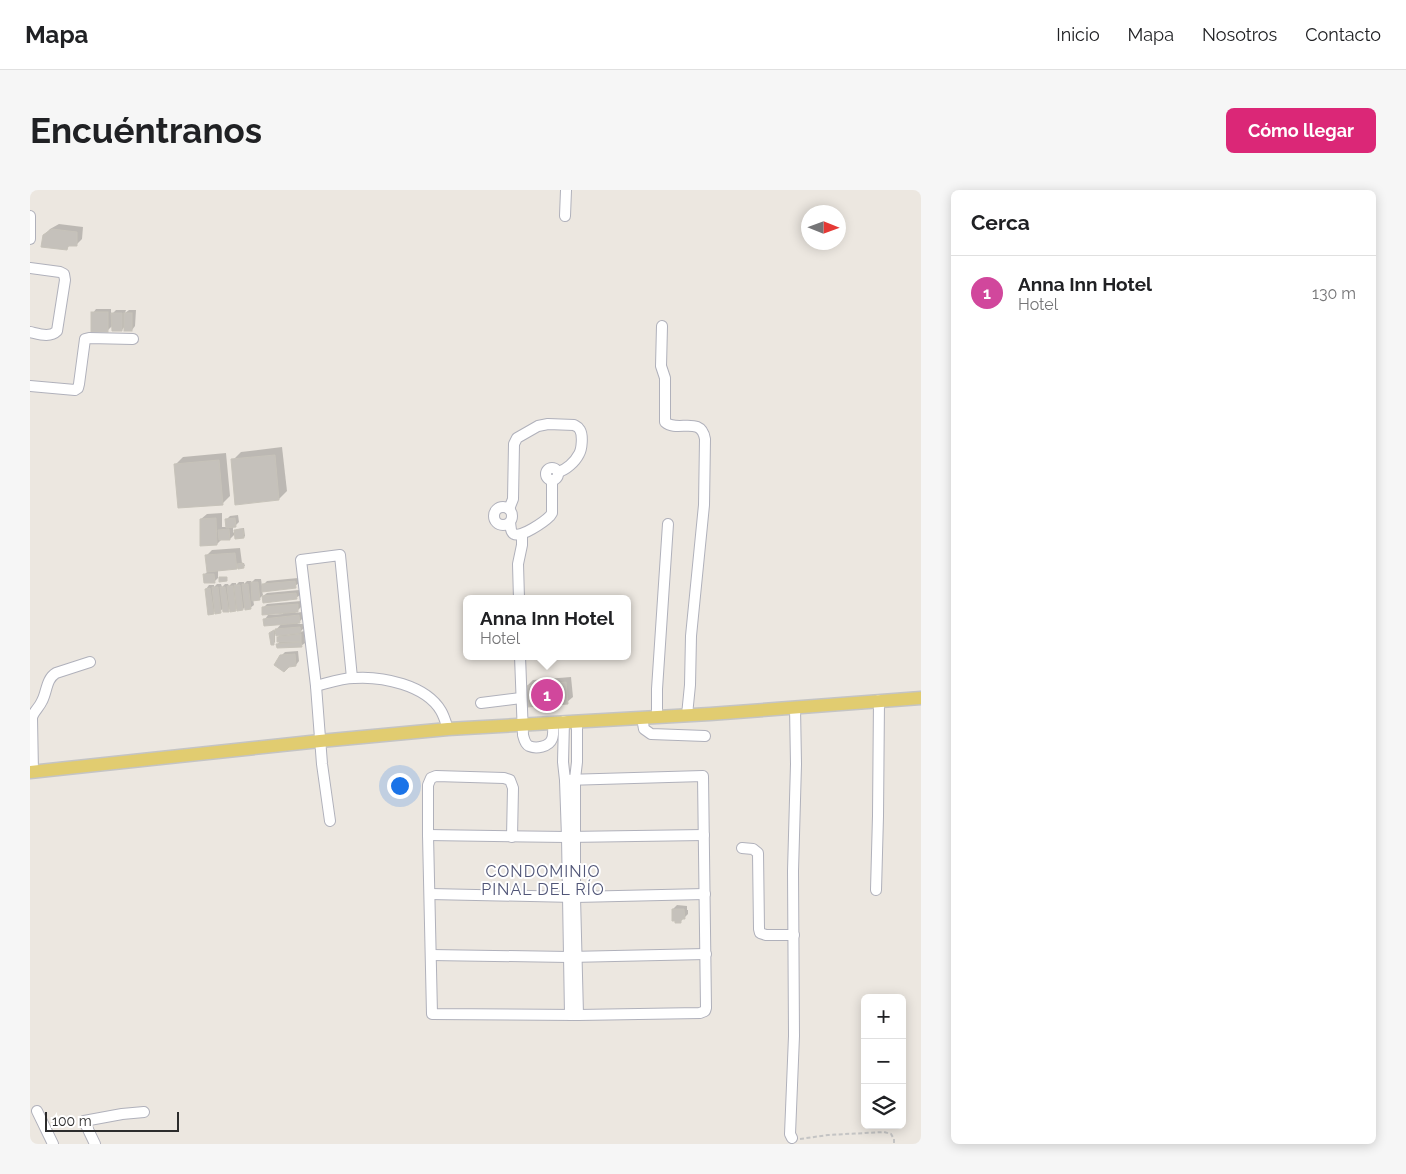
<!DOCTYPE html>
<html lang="es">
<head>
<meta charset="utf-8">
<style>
	body { margin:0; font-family:Raleway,sans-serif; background:#f6f6f6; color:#202124 }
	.controls { position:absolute; right:15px; bottom:15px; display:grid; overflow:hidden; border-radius:8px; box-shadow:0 2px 12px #0003 }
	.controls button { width:45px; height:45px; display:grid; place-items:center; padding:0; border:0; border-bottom:1px solid #e0e0e0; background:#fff; color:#202124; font:25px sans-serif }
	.compass { position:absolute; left:771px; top:15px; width:45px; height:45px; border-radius:50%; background:#fff; box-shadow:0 2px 12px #0003; rotate:91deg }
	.scale { position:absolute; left:15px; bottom:12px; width:134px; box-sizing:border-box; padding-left:5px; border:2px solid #2c2c2c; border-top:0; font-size:14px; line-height:18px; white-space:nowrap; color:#2c2c2c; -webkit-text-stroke:4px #fff; paint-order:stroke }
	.you { position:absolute; left:369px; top:595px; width:18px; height:18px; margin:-12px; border:4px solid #fff; border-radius:50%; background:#1a73e8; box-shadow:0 0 0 8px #1a73e833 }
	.badge { display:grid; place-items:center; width:32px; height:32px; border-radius:50%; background:#db2777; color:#fff; font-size:16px; font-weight:700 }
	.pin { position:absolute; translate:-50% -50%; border:2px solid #fff; box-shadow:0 1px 5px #0006 }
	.popup { position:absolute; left:433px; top:405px; width:168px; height:65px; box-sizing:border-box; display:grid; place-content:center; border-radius:8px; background:#fff; filter:drop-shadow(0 1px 4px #0005); font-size:16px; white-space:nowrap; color:#757577 }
	.popup b { font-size:19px; color:#202124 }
	.popup::after { content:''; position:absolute; left:50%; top:100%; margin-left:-10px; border:10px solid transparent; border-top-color:#fff }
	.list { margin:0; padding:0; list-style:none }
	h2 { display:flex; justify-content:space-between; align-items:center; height:65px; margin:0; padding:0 20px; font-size:21px }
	h2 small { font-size:16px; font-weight:400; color:#757577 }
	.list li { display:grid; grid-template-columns:32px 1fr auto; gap:15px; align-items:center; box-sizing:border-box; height:75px; padding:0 20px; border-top:1px solid #e0e0e0 }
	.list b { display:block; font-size:19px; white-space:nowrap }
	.list p { margin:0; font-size:16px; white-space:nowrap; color:#757577 }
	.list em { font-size:16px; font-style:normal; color:#757577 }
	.icon { flex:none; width:28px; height:28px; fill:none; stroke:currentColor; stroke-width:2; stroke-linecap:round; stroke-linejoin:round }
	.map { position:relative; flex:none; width:891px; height:954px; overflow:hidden; border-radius:8px }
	header { display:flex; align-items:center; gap:30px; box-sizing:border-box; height:70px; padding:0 25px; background:#fff; border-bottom:1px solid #e0e0e0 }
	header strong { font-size:24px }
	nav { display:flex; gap:28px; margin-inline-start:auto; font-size:18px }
	.intro { display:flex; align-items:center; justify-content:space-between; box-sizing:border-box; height:120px; padding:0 30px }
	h1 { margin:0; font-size:35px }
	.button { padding:12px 22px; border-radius:8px; background:#db2777; color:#fff; font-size:18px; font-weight:700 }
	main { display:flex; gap:30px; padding:0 30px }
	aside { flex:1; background:#fff; border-radius:8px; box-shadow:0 2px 12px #0003 }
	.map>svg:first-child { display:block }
</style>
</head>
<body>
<header>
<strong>Mapa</strong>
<nav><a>Inicio</a><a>Mapa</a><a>Nosotros</a><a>Contacto</a></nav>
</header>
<div class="intro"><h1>Encuéntranos</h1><a class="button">Cómo llegar</a></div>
<main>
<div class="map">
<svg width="891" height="954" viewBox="0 0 891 954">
	<rect width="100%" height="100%" fill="#ece7e0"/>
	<g fill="#0003">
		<polygon points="29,34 53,37 52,49 46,55 40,55 36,59 14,45 20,39"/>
		<polygon points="66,119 81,119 81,125 86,120 96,120 95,123 99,120 106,120 105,136 102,140 95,136 92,140 83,135 77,141 63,123"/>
		<polygon points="252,257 257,301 249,309 203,270 211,262"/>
		<polygon points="196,263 200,306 192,314 145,275 153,267"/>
		<polygon points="192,323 192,337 197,337 196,330 200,326 208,325 209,332 205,336 203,336 203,343 207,339 214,338 215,346 214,347 206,348 206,343 200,349 192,349 187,354 171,329 177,324"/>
		<polygon points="210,358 212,373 214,373 215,376 213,377 209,376 207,378 188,380 188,388 184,392 174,385 178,381 176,366 182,360"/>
		<polygon points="268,388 269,393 265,396 232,401 233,405 229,409 223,409 224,415 220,418 216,416 213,419 208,417 205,420 201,418 198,420 194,418 190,421 186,420 183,423 176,399 179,395 184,395 184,397 187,394 191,394 192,397 195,394 198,394 199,396 202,393 206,393 206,395 209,392 214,392 214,394 217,391 221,391 221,393 225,389 231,389 232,396 237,391"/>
		<polygon points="269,400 270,405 266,408 233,406 237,403"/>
		<polygon points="271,411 271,417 265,423 272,422 273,428 267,434 274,434 274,438 270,442 274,441 275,453 271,456 247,455 250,451 248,447 251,444 245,444 245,452 244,453 242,442 245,440 245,441 252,433 235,429 238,425 253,424 253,422 233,418 237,414"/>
		<polygon points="268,461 269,471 266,475 258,476 251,466 255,462"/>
		<polygon points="541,487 543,507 537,512 497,496 503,490"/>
		<polygon points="647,715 657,716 657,720 658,720 658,724 650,732 646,730 643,719"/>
	</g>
	<g fill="#c5c1bb" stroke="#c7c3ba">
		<polygon points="22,39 47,42 47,56 38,56 37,60 11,57 13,45"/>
		<rect x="61" y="122" width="17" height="20"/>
		<polygon points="81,123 92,123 92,141 82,141"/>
		<rect x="94" y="123" width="8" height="18"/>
		<polygon points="245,265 249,310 205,315 201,269"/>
		<polygon points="189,270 193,315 148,318 144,274"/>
		<polygon points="186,328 187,355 170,356 170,329"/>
		<polygon points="205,328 206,337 196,338 195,329"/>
		<polygon points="199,339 200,350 189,350 188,340"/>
		<polygon points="213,339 214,348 205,349 204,340"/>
		<polygon points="205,363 207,379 177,382 175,365"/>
		<polygon points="213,373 214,378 208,379 207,374"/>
		<polygon points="173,384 184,384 185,393 174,393"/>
		<polygon points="189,387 197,387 197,391 189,392"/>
		<polygon points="265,391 266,398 232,402 232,394"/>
		<polygon points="221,392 228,392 230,410 222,411"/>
		<polygon points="212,394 218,394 221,419 215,420"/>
		<polygon points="204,395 210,395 213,420 207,421"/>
		<polygon points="197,396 203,396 206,421 200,422"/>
		<polygon points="182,397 188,397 191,423 185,424"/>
		<polygon points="190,397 195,397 199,422 193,422"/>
		<polygon points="180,398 184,424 178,425 175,399"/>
		<polygon points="266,403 267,409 233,413 232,406"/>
		<polygon points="268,414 268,422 232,425 232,417"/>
		<polygon points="269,425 270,433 234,436 233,429"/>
		<polygon points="270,437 271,443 246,446 245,439"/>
		<polygon points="244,440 244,455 241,455 239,443"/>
		<polygon points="271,444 271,452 247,452 247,447"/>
		<polygon points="271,452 272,457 247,458 246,454"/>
		<polygon points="265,464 266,476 259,477 254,482 244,475 250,465"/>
		<polygon points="536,492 538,514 497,517 496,496"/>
		<polygon points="642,719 654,719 655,729 651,729 651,733 645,733 645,731 642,731"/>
	</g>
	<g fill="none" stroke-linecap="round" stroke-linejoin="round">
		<defs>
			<g id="minor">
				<polyline points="535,26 536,0"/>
				<polyline points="0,49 0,26"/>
				<path d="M 0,78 L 30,82 L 34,84 L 35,90 L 27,141 C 20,148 9,144 0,142"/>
				<path d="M 632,136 L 631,176 L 635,188 L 635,232 C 647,243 671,225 675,249 L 674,315 L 661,446 L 660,495 L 657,525"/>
				<polyline points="0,196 45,200 48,198 49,194 55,149 59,148 103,149"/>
				<circle cx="522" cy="284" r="6"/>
				<circle cx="473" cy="326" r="9"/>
				<path d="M 479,319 L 483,309 L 484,254 L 487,248 L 508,236 L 518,234 L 544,235 C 547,237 548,236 550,240 C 553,245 552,259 549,264 C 545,272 536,280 528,282"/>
				<path d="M 480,333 C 481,337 480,342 484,344 C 491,348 514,332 520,326 L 522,323 L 522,290"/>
				<polyline points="489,409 488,374 492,355 492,345"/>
				<path d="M 490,466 L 493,545 C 494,549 495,554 499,556 C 506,559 519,557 522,549 C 524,544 523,538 523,532"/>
				<path d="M 286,496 C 298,493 312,488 324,488 C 352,486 396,495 411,521 C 414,526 416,533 418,539"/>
				<polyline points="451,513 491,508"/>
				<polyline points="627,526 627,499 638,334"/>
				<polyline points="612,528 614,539 621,544 675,546"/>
				<polyline points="534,531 533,572 535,590 537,647 540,825"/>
				<polyline points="547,531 547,572 545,589 545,707 548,825"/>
				<path d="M 3,582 L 2,528 C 3,522 9,518 12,511 C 17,502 16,489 26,483 L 60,472"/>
				<polyline points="300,631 292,574 286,496 271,370 310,365 322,488"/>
				<polyline points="398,645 537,647 674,645"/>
				<polyline points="482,647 483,598 480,590 474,588 406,586 401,588 398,595 398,645 402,824 548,825 670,823 675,821 676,818 673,586 535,590"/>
				<polyline points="712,658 723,659 728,663 729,739 730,743 736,745 764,745"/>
				<polyline points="846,700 848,626 849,510"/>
				<polyline points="400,704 545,707 675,704"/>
				<polyline points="401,765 539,767 676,764"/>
				<polyline points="7,921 23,954"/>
				<polyline points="762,948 760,944 764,846 763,681 766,574 765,517"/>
				<polyline points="65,954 54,931 92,924 114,922"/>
			</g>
			<polyline id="major" points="0,582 290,551 418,539 680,524 891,508"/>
		</defs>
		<use href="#minor" stroke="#b0b1bb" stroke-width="12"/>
		<use href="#major" stroke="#c4c4c4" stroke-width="15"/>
		<polyline stroke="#c4c4c4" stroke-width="2" stroke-dasharray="4 2.5" stroke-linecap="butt" points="770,949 798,945 854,942 861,944 864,949 864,954"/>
		<use href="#minor" stroke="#fff" stroke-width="10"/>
		<use href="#major" stroke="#e1cc70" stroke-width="12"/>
	</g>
	<g text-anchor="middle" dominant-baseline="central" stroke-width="4" stroke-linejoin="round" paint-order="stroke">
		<g font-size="16" letter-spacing="1" fill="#515678" stroke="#fff">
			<text x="513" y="681">CONDOMINIO<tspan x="513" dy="18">PINAL DEL RÍO</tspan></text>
		</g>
	</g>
</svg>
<div class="controls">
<button>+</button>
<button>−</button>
<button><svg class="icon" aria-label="layers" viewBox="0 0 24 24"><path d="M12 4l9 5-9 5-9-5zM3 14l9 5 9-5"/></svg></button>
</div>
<svg class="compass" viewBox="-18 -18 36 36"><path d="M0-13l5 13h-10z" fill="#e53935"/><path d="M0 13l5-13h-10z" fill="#757577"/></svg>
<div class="scale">100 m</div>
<div class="you"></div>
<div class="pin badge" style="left:517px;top:505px;background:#d1479c">1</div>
<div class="popup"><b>Anna Inn Hotel</b>Hotel</div>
</div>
<aside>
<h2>Cerca<small></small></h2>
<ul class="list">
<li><span class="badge" style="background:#d1479c">1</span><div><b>Anna Inn Hotel</b><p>Hotel</p></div><em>130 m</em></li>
</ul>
</aside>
</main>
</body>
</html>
